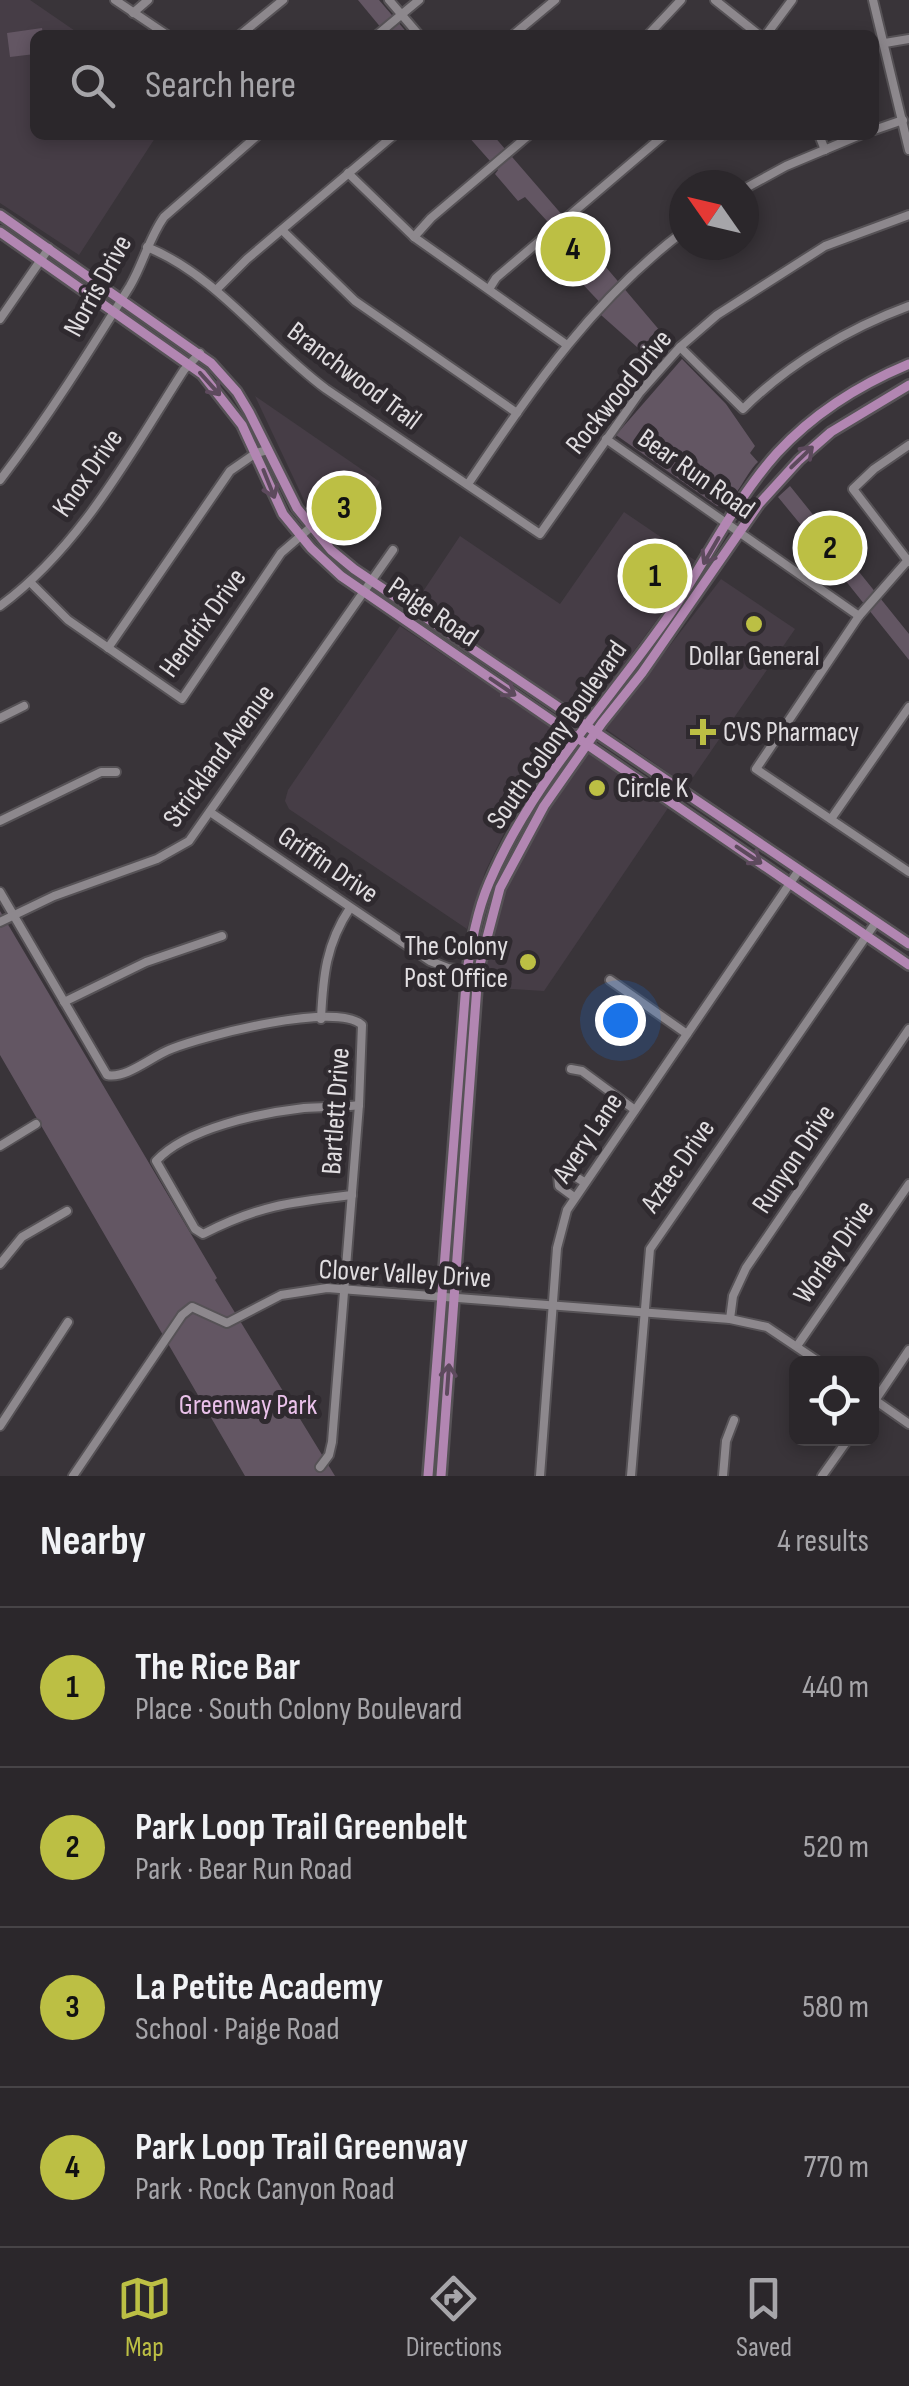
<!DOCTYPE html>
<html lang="en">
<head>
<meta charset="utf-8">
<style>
	body { margin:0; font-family:"Sofia Sans Condensed",sans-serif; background:#332f33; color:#f1f3f6 }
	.controls { position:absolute; right:30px; bottom:30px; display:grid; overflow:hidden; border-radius:15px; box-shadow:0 5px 15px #0003 }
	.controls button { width:90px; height:90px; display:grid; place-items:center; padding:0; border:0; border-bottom:2px solid #474447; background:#2b272b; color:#f1f3f6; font:50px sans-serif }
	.compass { position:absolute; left:669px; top:170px; width:90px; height:90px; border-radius:50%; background:#2b272b; box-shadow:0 5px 15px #0003; rotate:304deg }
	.you { position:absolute; left:620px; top:1020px; width:35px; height:35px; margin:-25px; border:8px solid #fff; border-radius:50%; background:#1a73e8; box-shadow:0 0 0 15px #1a73e833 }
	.badge { display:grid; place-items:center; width:65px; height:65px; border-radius:50%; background:#bcbf44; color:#111; font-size:32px; font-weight:700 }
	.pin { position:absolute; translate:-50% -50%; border:5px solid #fff; box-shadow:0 2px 10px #0006 }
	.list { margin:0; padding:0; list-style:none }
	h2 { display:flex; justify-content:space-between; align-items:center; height:130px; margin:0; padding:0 40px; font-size:42px }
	h2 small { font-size:32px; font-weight:400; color:#a6a5a9 }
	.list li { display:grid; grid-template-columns:65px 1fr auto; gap:30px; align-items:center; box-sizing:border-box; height:160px; padding:0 40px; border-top:2px solid #474447 }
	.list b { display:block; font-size:38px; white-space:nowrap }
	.list p { margin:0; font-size:32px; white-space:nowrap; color:#a6a5a9 }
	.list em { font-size:32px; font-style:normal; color:#a6a5a9 }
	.icon { flex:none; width:55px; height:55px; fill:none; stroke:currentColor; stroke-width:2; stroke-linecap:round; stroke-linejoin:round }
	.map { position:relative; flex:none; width:909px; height:1476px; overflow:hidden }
	.search { position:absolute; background:#2b272b; box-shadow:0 5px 15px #0003; left:30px; right:30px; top:30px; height:110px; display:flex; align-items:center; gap:25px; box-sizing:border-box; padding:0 35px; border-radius:15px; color:#a6a5a9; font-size:38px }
	.sheet { height:770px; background:#2b272b }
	nav { display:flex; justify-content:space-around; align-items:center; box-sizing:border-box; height:140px; border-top:2px solid #474447; background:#2b272b; font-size:28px; color:#a6a5a9 }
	nav a { display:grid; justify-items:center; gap:5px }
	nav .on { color:#bcbf44 }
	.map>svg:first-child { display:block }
</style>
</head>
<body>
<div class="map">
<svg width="909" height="1476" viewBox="0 0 909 1476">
	<rect width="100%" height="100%" fill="#393439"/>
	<g fill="#463d46">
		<polygon points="0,0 30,0 81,35 35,35 35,135 157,135 79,255 0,203"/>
		<polygon points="255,396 380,482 339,546 311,515"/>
		<polygon points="624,512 699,563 585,717 416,602 460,536 560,604"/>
		<polygon points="721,579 795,629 687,786 606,729"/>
		<polygon points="400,626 567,738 512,817 485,872 467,929 289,809 285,801 288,790"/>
		<polygon points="588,753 668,808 544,991 495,988 486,965 504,892 530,837"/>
	</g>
	<g fill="#635663">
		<polygon points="358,0 379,0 409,35 387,35"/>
		<polygon points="42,28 43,35 35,35 35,54 10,57 7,33"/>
		<polygon points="467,135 493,135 570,224 579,217 603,242 594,253 672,345 655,363 601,315 606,309 546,245 558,233 525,197 518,201 495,174 498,170"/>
		<path d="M 682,359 L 726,404 L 755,446 L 750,453 L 758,462 C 744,475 736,504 717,506 L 616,435 Z"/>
		<polygon points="790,486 909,634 909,660 833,565 823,573 809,566 815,552 824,553 778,497"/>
		<polygon points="0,911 217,1278 215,1280 335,1476 245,1476 0,1055"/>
	</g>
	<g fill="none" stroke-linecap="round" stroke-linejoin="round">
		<defs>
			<g id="minor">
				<polyline points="115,0 167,35"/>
				<polyline points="389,0 419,35"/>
				<polyline points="715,0 759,35"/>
				<polyline points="873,0 909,150"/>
				<polyline points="133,13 148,0"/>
				<polyline points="240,35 283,0"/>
				<polyline points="377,35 419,0"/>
				<polyline points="513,35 555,0"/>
				<polyline points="648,35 681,0"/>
				<polyline points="766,35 792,0"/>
				<polyline points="885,43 909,39"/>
				<polyline points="874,130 903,120"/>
				<polyline points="819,135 825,150"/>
				<polyline points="348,173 414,237 567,345"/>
				<polyline points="744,189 786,166 860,135"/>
				<polyline points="282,230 355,301 517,413"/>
				<polyline points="414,237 431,218 529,135"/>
				<path d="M 147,247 C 218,276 265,344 326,389 L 540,534 L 640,392 L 680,347 L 717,315 L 825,246 L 909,215"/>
				<polyline points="489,289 496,278 664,135"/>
				<polyline points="216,290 247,259 394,135"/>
				<polyline points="0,319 49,248"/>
				<path d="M 680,347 L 743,409 C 788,364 849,328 909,306"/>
				<polyline points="606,439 859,616"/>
				<polyline points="909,445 874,469 853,489 909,562"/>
				<path d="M 0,480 C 47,419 89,352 130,286 C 143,264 149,238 164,217 L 258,135"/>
				<path d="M 468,484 C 532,390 591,301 684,231"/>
				<polyline points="909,559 859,616 756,769 909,872"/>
				<polyline points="30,582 68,620 182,699 281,553 311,527"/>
				<path d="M 0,606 C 81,547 131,452 184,370 L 200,353"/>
				<polyline points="108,648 230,471 256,453 268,450"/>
				<polyline points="0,718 24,706"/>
				<polyline points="210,812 430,961 448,968 478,972"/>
				<polyline points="831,819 909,707"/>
				<polyline points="0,821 101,772 116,772"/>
				<path d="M 0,892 L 107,1075 C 127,1079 152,1056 171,1049 C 204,1036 336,1001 362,1025 L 359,1105 L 332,1442 L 329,1455 L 320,1467"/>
				<polyline points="0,922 54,896 157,859 189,841 393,550"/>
				<polyline points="610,980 687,1034"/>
				<polyline points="64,1002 146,962 222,936"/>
				<path d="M 321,1019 C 323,976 326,944 350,908"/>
				<polyline points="571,1069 582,1071 635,1110"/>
				<polyline points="0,1146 36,1124"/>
				<path d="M 352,1195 C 292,1202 259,1205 203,1234 L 195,1229 L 156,1161 C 186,1128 261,1113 304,1108 C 323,1106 341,1108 359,1105"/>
				<polyline points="574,1197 559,1186 558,1175 568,1172 584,1182"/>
				<polyline points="0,1264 22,1237 67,1211"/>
				<polyline points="730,1319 733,1296 746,1268 909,1029"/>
				<polyline points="797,1346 909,1184"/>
				<polyline points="872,1398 909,1424"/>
				<polyline points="872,1405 909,1350"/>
				<polyline points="0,1426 68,1322"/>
				<polyline points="73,1476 182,1315 192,1307 227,1323 281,1295 327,1288 730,1319 767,1327 822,1364"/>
				<polyline points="540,1476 557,1248 567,1210 799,870"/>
				<polyline points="631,1476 650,1249 876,922"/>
				<polyline points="723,1476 726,1441 734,1420"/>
				<polyline points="822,1476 849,1438"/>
			</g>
			<g id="major">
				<polyline points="0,215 211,363 237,392 249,412 297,508 331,550 354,569 909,944"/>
				<polyline points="0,232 202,374 242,425 283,514 311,548 341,576 909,965"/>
				<path d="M 428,1476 L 467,971 C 472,941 477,911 489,883 C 532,781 610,701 672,611 C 707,559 735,500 777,453 C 813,414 861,384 909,364"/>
				<polyline points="441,1476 478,972 500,888 544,806 602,723 642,673 759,504 799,460 831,432 909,385"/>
			</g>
		</defs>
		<use href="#minor" stroke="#565256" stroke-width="12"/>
		<use href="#major" stroke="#565256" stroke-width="14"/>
		<use href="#minor" stroke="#8d888d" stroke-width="8"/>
		<use href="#major" stroke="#b286b2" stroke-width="9"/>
	</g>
	<defs><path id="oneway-shaft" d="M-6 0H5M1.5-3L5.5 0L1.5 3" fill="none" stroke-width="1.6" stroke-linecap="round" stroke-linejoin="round" transform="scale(2.5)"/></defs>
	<g stroke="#5d4a5d">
		<use href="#oneway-shaft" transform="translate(210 384) rotate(48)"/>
		<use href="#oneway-shaft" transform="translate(802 457) rotate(-44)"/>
		<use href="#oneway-shaft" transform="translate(269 484) rotate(68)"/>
		<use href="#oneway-shaft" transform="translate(711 551) rotate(120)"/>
		<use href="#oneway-shaft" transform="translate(503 687) rotate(34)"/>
		<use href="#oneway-shaft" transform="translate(749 855) rotate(34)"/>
		<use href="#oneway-shaft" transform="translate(448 1379) rotate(-86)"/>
	</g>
	<g fill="#bcbf44" stroke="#2f2a2f" stroke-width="4">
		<circle cx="754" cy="624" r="10"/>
		<path d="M698 717h10v10h10v10h-10v10h-10v-10h-10v-10h10z"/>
		<circle cx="597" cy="788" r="10"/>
		<circle cx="528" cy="962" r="10"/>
	</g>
	<g text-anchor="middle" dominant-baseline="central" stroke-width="10" stroke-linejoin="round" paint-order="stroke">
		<g font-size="28" fill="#e1dee1" stroke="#2f2a2f">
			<text transform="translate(98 286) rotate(-61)">Norris Drive</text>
			<text transform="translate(354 376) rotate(37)">Branchwood Trail</text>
			<text transform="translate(619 392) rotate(-51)">Rockwood Drive</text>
			<text transform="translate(88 473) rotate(-55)">Knox Drive</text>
			<text transform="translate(696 474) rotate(35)">Bear Run Road</text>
			<text transform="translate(433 612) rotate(34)">Paige Road</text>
			<text transform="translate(203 623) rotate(-54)">Hendrix Drive</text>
			<text transform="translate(557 735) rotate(-55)">South Colony Boulevard</text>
			<text transform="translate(219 756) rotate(-54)">Strickland Avenue</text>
			<text transform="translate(328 865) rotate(34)">Griffin Drive</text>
			<text transform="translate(336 1111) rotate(-86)">Bartlett Drive</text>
			<text transform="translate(588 1138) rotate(-56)">Avery Lane</text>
			<text transform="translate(794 1159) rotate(-56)">Runyon Drive</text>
			<text transform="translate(678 1166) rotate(-55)">Aztec Drive</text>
			<text transform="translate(834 1252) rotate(-55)">Worley Drive</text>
			<text transform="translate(405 1274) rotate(3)">Clover Valley Drive</text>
		</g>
		<g font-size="28" fill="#e1dee1" stroke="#2f2a2f" text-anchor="start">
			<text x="754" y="656" text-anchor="middle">Dollar General</text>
			<text x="723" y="732">CVS Pharmacy</text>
			<text x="617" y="788">Circle K</text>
			<text x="508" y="946" text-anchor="end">The Colony<tspan x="508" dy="32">Post Office</tspan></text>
		</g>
		<g font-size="28" fill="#eac1ea" stroke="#2f2a2f">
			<text x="248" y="1405">Greenway Park</text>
		</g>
	</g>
</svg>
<div class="controls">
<button><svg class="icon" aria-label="locate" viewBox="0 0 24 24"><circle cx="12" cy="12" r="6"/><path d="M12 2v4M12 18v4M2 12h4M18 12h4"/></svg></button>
</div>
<svg class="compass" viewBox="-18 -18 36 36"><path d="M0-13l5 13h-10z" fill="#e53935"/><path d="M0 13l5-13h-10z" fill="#a6a5a9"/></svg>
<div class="you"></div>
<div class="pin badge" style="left:655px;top:576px">1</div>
<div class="pin badge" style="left:830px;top:548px">2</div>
<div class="pin badge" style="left:344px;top:508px">3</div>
<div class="pin badge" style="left:573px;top:249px">4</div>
<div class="search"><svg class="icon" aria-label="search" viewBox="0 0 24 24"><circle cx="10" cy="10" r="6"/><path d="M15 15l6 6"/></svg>Search here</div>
</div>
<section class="sheet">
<h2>Nearby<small>4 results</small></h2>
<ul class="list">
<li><span class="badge">1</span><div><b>The Rice Bar</b><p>Place · South Colony Boulevard</p></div><em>440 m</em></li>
<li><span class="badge">2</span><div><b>Park Loop Trail Greenbelt</b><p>Park · Bear Run Road</p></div><em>520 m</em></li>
<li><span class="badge">3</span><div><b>La Petite Academy</b><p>School · Paige Road</p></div><em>580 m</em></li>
<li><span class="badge">4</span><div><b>Park Loop Trail Greenway</b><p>Park · Rock Canyon Road</p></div><em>770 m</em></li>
</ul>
</section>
<nav>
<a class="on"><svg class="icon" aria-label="map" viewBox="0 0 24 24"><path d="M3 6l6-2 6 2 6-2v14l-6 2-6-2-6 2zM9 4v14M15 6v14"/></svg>Map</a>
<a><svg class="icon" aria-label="directions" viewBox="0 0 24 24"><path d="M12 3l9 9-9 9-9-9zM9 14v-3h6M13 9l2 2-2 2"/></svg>Directions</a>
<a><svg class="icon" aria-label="saved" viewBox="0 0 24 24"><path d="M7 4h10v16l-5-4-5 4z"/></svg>Saved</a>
</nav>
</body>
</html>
